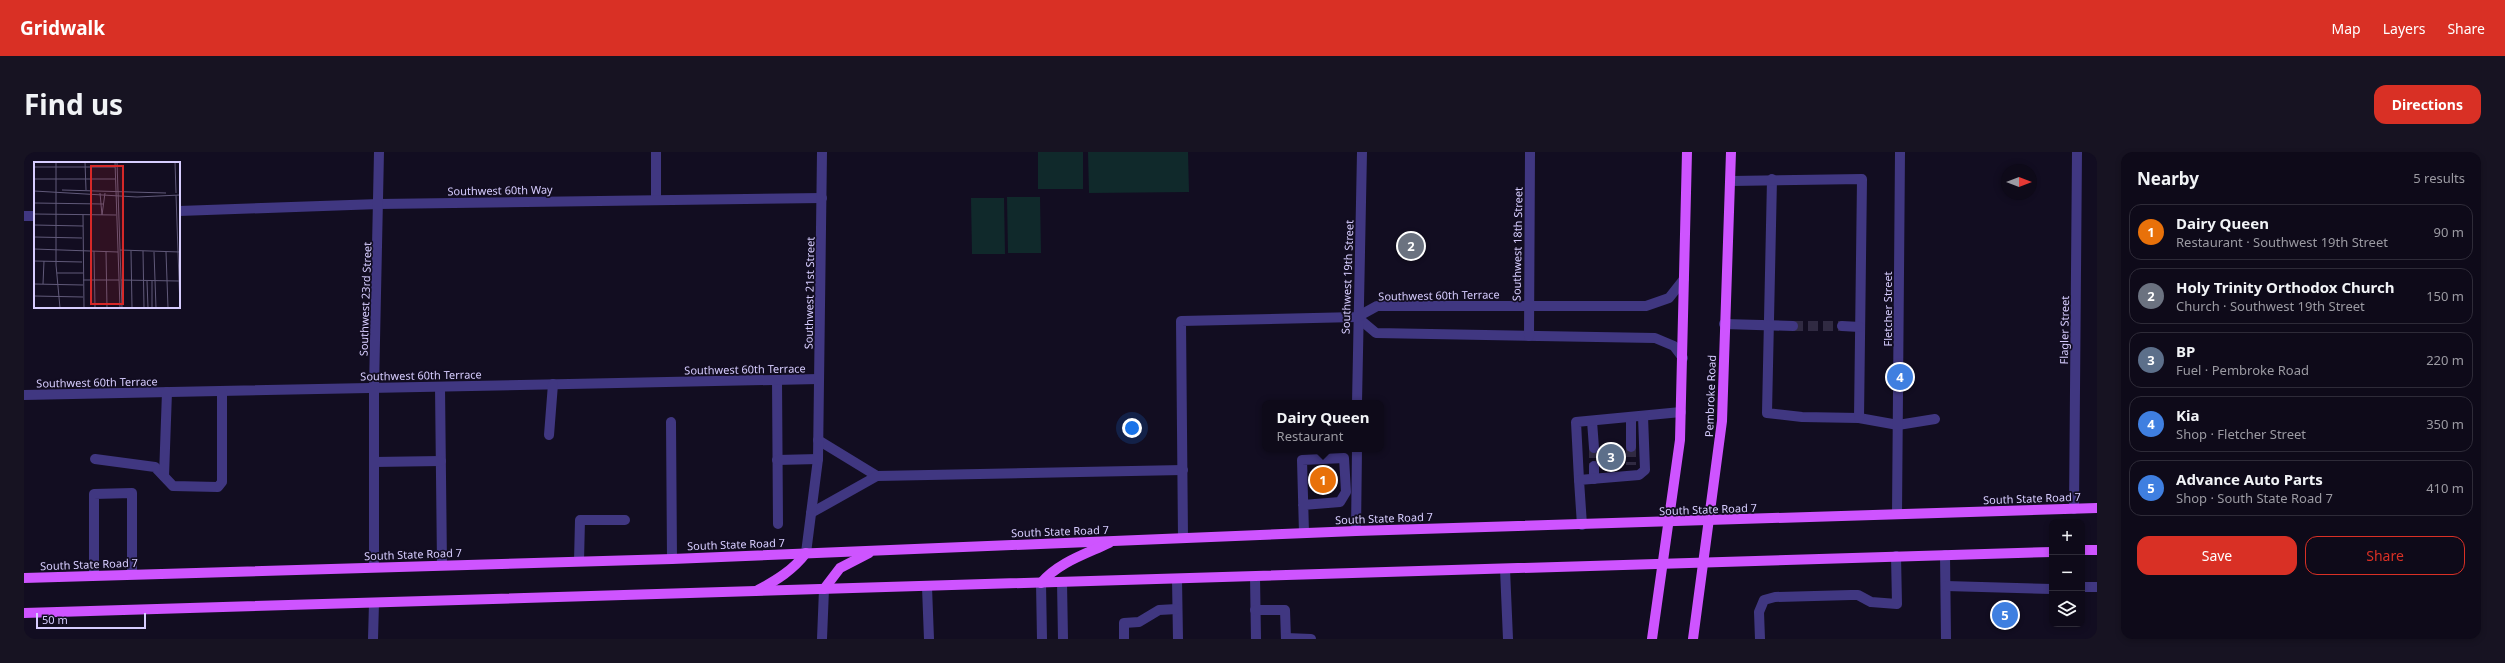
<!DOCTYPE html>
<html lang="en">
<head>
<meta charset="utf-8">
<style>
	body { margin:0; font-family:"Noto Sans",sans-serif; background:#171322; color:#f1f3f6 }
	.controls { position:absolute; right:12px; bottom:12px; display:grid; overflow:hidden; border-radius:8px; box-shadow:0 2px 6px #0003 }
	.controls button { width:36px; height:36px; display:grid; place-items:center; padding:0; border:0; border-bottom:1px solid #2e2b38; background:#0e0a19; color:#f1f3f6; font:20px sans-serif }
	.compass { position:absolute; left:1977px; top:12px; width:36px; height:36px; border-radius:50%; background:#0e0a19; box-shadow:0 2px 6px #0003; rotate:90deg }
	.scale { position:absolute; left:12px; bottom:10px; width:110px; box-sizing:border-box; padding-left:4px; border:2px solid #d7cdff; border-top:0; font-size:11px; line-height:14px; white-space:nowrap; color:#d7cdff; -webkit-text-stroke:3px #120d21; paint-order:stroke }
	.you { position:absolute; left:1108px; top:276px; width:14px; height:14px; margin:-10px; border:3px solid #fff; border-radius:50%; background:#1a73e8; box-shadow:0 0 0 6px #1a73e833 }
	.badge { display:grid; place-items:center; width:26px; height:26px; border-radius:50%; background:#d93025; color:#fff; font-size:13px; font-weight:700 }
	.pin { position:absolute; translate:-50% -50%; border:2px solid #fff; box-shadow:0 1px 4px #0006 }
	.popup { position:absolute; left:1238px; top:248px; width:122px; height:52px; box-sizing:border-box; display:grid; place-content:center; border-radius:8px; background:#0e0a19; filter:drop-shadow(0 1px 3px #0005); font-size:13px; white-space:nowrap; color:#9b9aa2 }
	.popup b { font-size:15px; color:#f1f3f6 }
	.popup::after { content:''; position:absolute; left:50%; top:100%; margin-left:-8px; border:8px solid transparent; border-top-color:#0e0a19 }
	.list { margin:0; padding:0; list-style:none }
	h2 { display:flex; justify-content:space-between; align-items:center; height:52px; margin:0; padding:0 16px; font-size:17px }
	h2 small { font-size:13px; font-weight:400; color:#9b9aa2 }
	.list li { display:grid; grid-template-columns:26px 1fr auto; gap:12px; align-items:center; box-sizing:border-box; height:56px; margin:0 8px 8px; padding:0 8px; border:1px solid #2e2b38; border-radius:12px }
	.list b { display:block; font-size:15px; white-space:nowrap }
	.list p { margin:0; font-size:13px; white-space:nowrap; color:#9b9aa2 }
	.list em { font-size:13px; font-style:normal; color:#9b9aa2 }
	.actions { display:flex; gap:8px; padding:12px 16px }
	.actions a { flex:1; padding:9px 0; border:1px solid #d93025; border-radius:12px; text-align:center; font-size:14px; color:#d93025 }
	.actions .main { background:#d93025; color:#fff }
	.icon { flex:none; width:22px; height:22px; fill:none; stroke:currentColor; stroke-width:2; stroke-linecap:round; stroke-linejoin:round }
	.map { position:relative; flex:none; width:2073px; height:487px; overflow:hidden; border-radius:12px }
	header { display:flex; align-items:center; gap:24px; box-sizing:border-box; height:56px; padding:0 20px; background:#d93025; color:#fff }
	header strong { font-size:19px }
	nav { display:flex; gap:22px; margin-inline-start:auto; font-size:14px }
	.intro { display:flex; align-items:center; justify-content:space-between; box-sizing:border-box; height:96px; padding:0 24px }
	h1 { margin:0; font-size:28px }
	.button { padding:10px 18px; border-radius:12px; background:#d93025; color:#fff; font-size:14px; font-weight:700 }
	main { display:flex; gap:24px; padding:0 24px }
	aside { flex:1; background:#0e0a19; border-radius:12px; box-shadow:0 2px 6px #0003 }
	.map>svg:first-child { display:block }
</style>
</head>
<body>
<header>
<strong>Gridwalk</strong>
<nav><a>Map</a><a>Layers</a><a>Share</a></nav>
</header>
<div class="intro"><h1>Find us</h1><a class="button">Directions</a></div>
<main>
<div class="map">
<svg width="2073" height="487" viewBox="0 0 2073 487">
	<rect width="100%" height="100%" fill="#120d21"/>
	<g fill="#10292b">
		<rect x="1014" y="0" width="45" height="37"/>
		<polygon points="1064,0 1164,0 1165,40 1065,41"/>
		<polygon points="983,45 1016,45 1017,101 984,101"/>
		<polygon points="947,46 980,46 981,102 948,102"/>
	</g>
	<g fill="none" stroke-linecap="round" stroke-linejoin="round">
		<g stroke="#302a42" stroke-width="10" stroke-dasharray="10 5" stroke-linecap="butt">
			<polyline points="1769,174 1818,174"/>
			<polyline points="1607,295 1607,313"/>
			<polyline points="1570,296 1570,314"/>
		</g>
		<g stroke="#403781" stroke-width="10">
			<polyline points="632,0 632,48"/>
			<polyline points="1748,27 1743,261 1778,265 1835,266 1874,273 1911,267"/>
			<polyline points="1707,29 1838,27 1835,266"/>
			<polyline points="155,59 355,52 798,46"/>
			<polyline points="0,64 11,64"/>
			<polyline points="1333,165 1352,181 1631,186 1650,194 1659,206"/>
			<polyline points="1700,172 1769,174"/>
			<polyline points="1818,174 1836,175"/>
			<polyline points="1505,184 1506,0"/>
			<polyline points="753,228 754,372"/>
			<polyline points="416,235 418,413"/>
			<polyline points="0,243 795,227"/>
			<polyline points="1333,251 1338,0"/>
			<polyline points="1607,265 1607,295"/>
			<polyline points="1568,269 1570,296"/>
			<polyline points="647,270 648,407"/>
			<polyline points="525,283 529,232"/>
			<polyline points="794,288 853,324"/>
			<polyline points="71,307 131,315 149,334 194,335 198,330 198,239"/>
			<polyline points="753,308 794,307"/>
			<polyline points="350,310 417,309"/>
			<polyline points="1570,314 1570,327"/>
			<polyline points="140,324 143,240"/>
			<polyline points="1555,328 1552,270 1657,260"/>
			<polyline points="1279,353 1316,350 1322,340 1320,306 1278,308 1280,381"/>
			<polyline points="2050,357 2053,0"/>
			<polyline points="787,361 853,324 1159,318"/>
			<polyline points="1873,362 1876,0"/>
			<polyline points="1558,373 1555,328 1615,323 1621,318 1619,264"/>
			<polyline points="1332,379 1333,297"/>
			<polyline points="1159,386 1157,169 1333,165 1353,154 1622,154 1645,146 1660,127"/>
			<polyline points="782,401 794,307 798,0"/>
			<polyline points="1921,403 1922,487"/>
			<polyline points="555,409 556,368 601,368"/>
			<polyline points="350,415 350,236 355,0"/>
			<polyline points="1481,417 1484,487"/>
			<polyline points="70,423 70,342 108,341 108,422"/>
			<polyline points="1231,425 1232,487"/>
			<polyline points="1153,427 1154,487"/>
			<polyline points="1038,430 1039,487"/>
			<polyline points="1017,431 1018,487"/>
			<polyline points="1922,434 2028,437"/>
			<polyline points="903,435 905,487"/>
			<polyline points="2058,435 2073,435"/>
			<polyline points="1231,458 1261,458 1262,487"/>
			<polyline points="1262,486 1287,487"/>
			<polyline points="349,487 350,451"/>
			<polyline points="798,487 800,437"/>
			<polyline points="1100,487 1100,471 1115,470 1135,458 1153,457"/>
			<polyline points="1736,487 1735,460 1740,448 1751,445 1827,443 1834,443 1847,450 1873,452 1872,404"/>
		</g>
		<g stroke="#ce54ff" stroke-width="10">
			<polyline points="2058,398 2073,398"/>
			<polyline points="0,426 648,407 1332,379 2073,356"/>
			<path d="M 1017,431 C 1035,410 1062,402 1085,391"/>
			<polyline points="800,437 816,416 845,401"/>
			<path d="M 734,438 C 753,428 769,418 782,401"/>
			<polyline points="0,461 2028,400"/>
			<polyline points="1628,487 1656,288 1663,0"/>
			<polyline points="1669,487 1698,269 1707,0"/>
		</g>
	</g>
	<g text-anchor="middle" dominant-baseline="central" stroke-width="3.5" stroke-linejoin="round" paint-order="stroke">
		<g font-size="11" fill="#d7cdff" stroke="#120d21">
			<text transform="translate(476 38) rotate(-1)">Southwest 60th Way</text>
			<text transform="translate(1493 92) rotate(-89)">Southwest 18th Street</text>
			<text transform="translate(1323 125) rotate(-88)">Southwest 19th Street</text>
			<text transform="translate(785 141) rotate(-89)">Southwest 21st Street</text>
			<text transform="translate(1415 143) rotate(-1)">Southwest 60th Terrace</text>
			<text transform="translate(341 147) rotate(-88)">Southwest 23rd Street</text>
			<text transform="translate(1863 157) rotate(-90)">Fletcher Street</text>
			<text transform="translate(2040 178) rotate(-89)">Flagler Street</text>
			<text transform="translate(721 217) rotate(-1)">Southwest 60th Terrace</text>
			<text transform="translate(397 223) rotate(-1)">Southwest 60th Terrace</text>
			<text transform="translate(73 230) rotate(-1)">Southwest 60th Terrace</text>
			<text transform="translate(1686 244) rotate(-88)">Pembroke Road</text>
			<text transform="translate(2008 346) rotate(-2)">South State Road 7</text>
			<text transform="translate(1684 357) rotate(-2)">South State Road 7</text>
			<text transform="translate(1360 366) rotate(-2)">South State Road 7</text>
			<text transform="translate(1036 379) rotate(-2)">South State Road 7</text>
			<text transform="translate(712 392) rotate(-2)">South State Road 7</text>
			<text transform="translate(389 402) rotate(-2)">South State Road 7</text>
			<text transform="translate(65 412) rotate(-2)">South State Road 7</text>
		</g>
	</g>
	<g transform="translate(10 10)">
		<rect width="146" height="146" fill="#120d21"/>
		<path fill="none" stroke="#615a7a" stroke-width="1" d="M 22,0 L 22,103 L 26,146M 51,0 L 52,28M 81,0 L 86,146M 83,0 L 88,146M 141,0 L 142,31M 0,5 L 81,5M 0,17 L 81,17M 28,28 L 132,31M 0,29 L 103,35 L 146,33M 66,31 L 68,53M 142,33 L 146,146M 0,41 L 69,42M 0,52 L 82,53M 49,53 L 50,146M 68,53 L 71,31M 0,63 L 49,64M 0,75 L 48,76M 0,87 L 84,90M 86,88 L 146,90M 60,89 L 61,146M 72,89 L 73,146M 97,89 L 98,146M 109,89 L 110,146M 120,90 L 122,146M 132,90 L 134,146M 0,99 L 48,100M 23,111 L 49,111M 49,118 L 85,118M 87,118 L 145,119M 113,119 L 114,146M 118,119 L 118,146M 0,122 L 49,123M 9,122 L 10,99M 0,134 L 49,135"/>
		<path fill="#d62828" fill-opacity="0.15" stroke="#d62828" stroke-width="2" d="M 57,4 L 89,4 L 89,142 L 57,142 Z"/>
		<rect width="146" height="146" fill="none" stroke="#d7cdff" stroke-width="2"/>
	</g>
</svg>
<div class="controls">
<button>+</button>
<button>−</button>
<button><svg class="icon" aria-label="layers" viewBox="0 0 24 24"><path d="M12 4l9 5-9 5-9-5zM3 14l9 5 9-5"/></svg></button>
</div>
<svg class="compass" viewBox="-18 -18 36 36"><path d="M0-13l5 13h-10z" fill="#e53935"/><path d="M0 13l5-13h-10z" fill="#9b9aa2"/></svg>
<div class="scale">50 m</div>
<div class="you"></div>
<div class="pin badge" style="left:1299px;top:328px;background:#e8710a">1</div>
<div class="popup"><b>Dairy Queen</b>Restaurant</div>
<div class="pin badge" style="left:1387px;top:94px;background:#6b7280">2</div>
<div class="pin badge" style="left:1587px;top:305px;background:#5c6f8a">3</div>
<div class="pin badge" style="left:1876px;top:225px;background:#3f7fe0">4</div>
<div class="pin badge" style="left:1981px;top:463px;background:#3f7fe0">5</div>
</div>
<aside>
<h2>Nearby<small>5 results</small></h2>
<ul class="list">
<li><span class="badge" style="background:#e8710a">1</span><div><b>Dairy Queen</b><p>Restaurant · Southwest 19th Street</p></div><em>90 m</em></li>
<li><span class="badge" style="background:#6b7280">2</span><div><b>Holy Trinity Orthodox Church</b><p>Church · Southwest 19th Street</p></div><em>150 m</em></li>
<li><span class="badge" style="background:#5c6f8a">3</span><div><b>BP</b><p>Fuel · Pembroke Road</p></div><em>220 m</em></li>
<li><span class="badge" style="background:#3f7fe0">4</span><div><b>Kia</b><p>Shop · Fletcher Street</p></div><em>350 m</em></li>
<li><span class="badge" style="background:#3f7fe0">5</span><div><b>Advance Auto Parts</b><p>Shop · South State Road 7</p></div><em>410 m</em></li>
</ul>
<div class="actions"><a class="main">Save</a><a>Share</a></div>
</aside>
</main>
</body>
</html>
